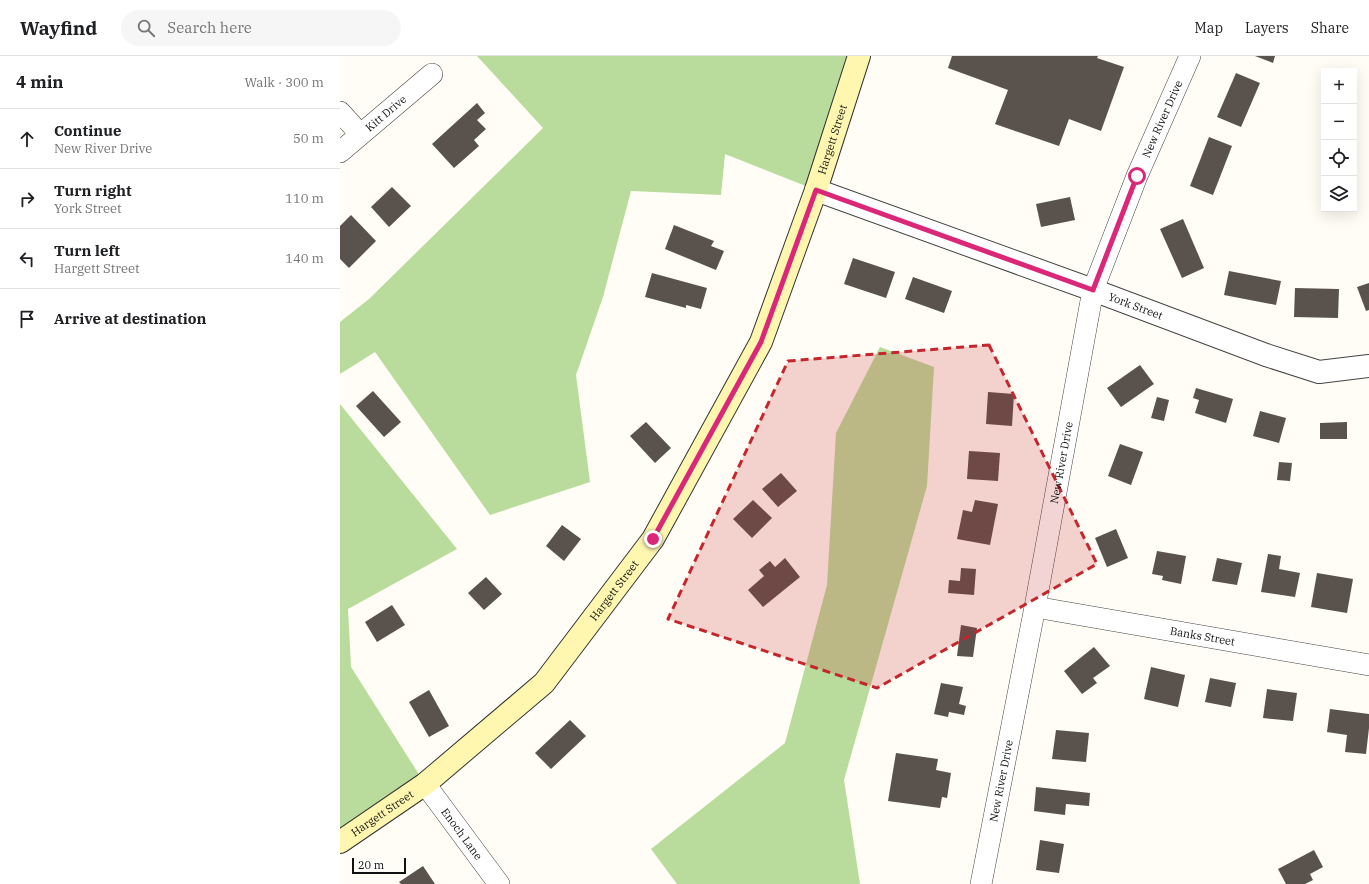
<!DOCTYPE html>
<html lang="en">
<head>
<meta charset="utf-8">
<style>
	body { margin:0; font-family:"IBM Plex Serif",serif; background:#f6f6f6; color:#202124 }
	.controls { position:absolute; right:12px; top:12px; display:grid; overflow:hidden; border-radius:0px; box-shadow:0 4px 16px #0002 }
	.controls button { width:36px; height:36px; display:grid; place-items:center; padding:0; border:0; border-bottom:1px solid #e0e0e0; background:#fff; color:#202124; font:20px sans-serif }
	.scale { position:absolute; left:12px; bottom:10px; width:54px; box-sizing:border-box; padding-left:4px; border:2px solid #111; border-top:0; font-size:11px; line-height:14px; white-space:nowrap; color:#111; -webkit-text-stroke:3px #fff; paint-order:stroke }
	.stop { position:absolute; width:12px; height:12px; margin:-9px; border:3px solid #db2777; border-radius:50%; background:#fff }
	.stop.end { background:#db2777; border-color:#fff; box-shadow:0 1px 4px #0008 }
	.list { margin:0; padding:0; list-style:none }
	h2 { display:flex; justify-content:space-between; align-items:center; height:52px; margin:0; padding:0 16px; font-size:17px }
	h2 small { font-size:13px; font-weight:400; color:#757577 }
	.list li { display:grid; grid-template-columns:26px 1fr auto; gap:12px; align-items:center; box-sizing:border-box; height:60px; padding:0 16px; border-top:1px solid #e0e0e0 }
	.list b { display:block; font-size:15px; white-space:nowrap }
	.list p { margin:0; font-size:13px; white-space:nowrap; color:#757577 }
	.list em { font-size:13px; font-style:normal; color:#757577 }
	.icon { flex:none; width:22px; height:22px; fill:none; stroke:currentColor; stroke-width:2; stroke-linecap:round; stroke-linejoin:round }
	.map { position:relative; flex:none; width:1029px; height:828px; overflow:hidden }
	header { display:flex; align-items:center; gap:24px; box-sizing:border-box; height:56px; padding:0 20px; background:#fff; border-bottom:1px solid #e0e0e0 }
	header strong { font-size:19px }
	nav { display:flex; gap:22px; margin-inline-start:auto; font-size:14px }
	.search { width:280px; height:36px; background:#f6f6f6; display:flex; align-items:center; gap:10px; box-sizing:border-box; padding:0 14px; border-radius:22px; color:#757577; font-size:15px }
	main { display:flex }
	aside { flex:1; background:#fff }
	.map>svg:first-child { display:block }
</style>
</head>
<body>
<header>
<strong>Wayfind</strong>
<div class="search"><svg class="icon" aria-label="search" viewBox="0 0 24 24"><circle cx="10" cy="10" r="6"/><path d="M15 15l6 6"/></svg>Search here</div>
<nav><a>Map</a><a>Layers</a><a>Share</a></nav>
</header>
<main>
<aside>
<h2>4 min<small>Walk · 300 m</small></h2>
<ul class="list">
<li><svg class="icon" aria-label="ahead" viewBox="0 0 24 24"><path d="M12 20V5M6 11l6-6 6 6"/></svg><div><b>Continue</b><p>New River Drive</p></div><em>50 m</em></li>
<li><svg class="icon" aria-label="right" viewBox="0 0 24 24"><path d="M7 20v-9h11M14 6l5 5-5 5"/></svg><div><b>Turn right</b><p>York Street</p></div><em>110 m</em></li>
<li><svg class="icon" aria-label="left" viewBox="0 0 24 24"><path d="M17 20v-9H6M10 6l-5 5 5 5"/></svg><div><b>Turn left</b><p>Hargett Street</p></div><em>140 m</em></li>
<li><svg class="icon" aria-label="arrive" viewBox="0 0 24 24"><path d="M6 21V4h12l-3 4 3 4H6"/></svg><div><b>Arrive at destination</b></div></li>
</ul>
</aside>
<div class="map">
<svg width="1029" height="828" viewBox="0 0 1029 828">
	<rect width="100%" height="100%" fill="#fffdf5"/>
	<g fill="#b9dc9c">
		<polygon points="137,0 519,0 476,134 385,98 381,139 291,135 263,241 236,319 250,426 150,459 35,296 0,318 0,266 29,243 203,72"/>
		<polygon points="540,291 594,311 587,430 504,724 520,828 337,828 311,793 445,687 487,529 496,377"/>
		<polygon points="0,348 117,493 8,553 11,611 85,728 0,786"/>
	</g>
	<g fill="#5a524d">
		<polygon points="612,0 758,0 757,2 784,11 761,75 729,63 719,90 655,68 668,34 608,12"/>
		<polygon points="915,0 935,0 933,7"/>
		<polygon points="896,17 920,27 901,71 877,61"/>
		<polygon points="137,47 145,57 137,64 146,73 134,84 139,90 114,112 92,88"/>
		<polygon points="869,81 892,90 873,139 850,130"/>
		<polygon points="52,131 71,150 49,171 31,151"/>
		<polygon points="730,141 735,164 701,171 696,148"/>
		<polygon points="11,159 36,185 9,212 0,203 0,170"/>
		<polygon points="843,163 864,212 842,222 820,173"/>
		<polygon points="334,169 374,185 371,190 384,195 376,214 325,193"/>
		<polygon points="513,202 555,216 546,242 504,228"/>
		<polygon points="889,215 941,225 936,249 884,239"/>
		<polygon points="312,217 367,232 361,253 346,249 346,252 305,241"/>
		<polygon points="573,221 612,235 604,257 565,243"/>
		<polygon points="1029,227 1029,254 1026,255 1017,231"/>
		<polygon points="955,232 999,233 998,262 954,261"/>
		<polygon points="800,309 814,328 781,351 767,332"/>
		<polygon points="856,332 893,343 886,367 855,357 859,344 853,342"/>
		<polygon points="33,335 61,366 44,381 16,350"/>
		<polygon points="648,336 674,338 672,370 646,368"/>
		<polygon points="817,341 829,344 824,365 811,362"/>
		<polygon points="920,355 946,362 939,387 913,380"/>
		<polygon points="306,366 331,392 315,407 290,380"/>
		<polygon points="1007,366 1007,383 980,383 980,367"/>
		<polygon points="780,388 803,396 791,429 768,420"/>
		<polygon points="629,395 660,397 658,425 627,423"/>
		<polygon points="939,406 952,407 950,425 937,424"/>
		<polygon points="441,417 457,435 438,451 422,433"/>
		<polygon points="413,444 432,462 412,482 393,463"/>
		<polygon points="635,444 658,448 650,489 617,483 623,454 632,456"/>
		<polygon points="222,469 241,483 224,505 206,490"/>
		<polygon points="776,473 788,502 767,511 755,482"/>
		<polygon points="817,495 846,500 841,528 822,524 823,520 812,518"/>
		<polygon points="928,498 941,500 939,513 960,517 955,541 921,536"/>
		<polygon points="445,502 460,521 423,551 408,534 424,520 419,514 430,505 435,511"/>
		<polygon points="877,502 902,507 897,529 872,525"/>
		<polygon points="621,512 636,513 634,539 608,537 609,524 620,525"/>
		<polygon points="977,517 1013,523 1007,557 971,551"/>
		<polygon points="146,521 162,538 144,554 128,537"/>
		<polygon points="52,549 65,569 37,586 25,566"/>
		<polygon points="621,569 637,572 633,601 617,600"/>
		<polygon points="754,591 770,610 753,622 757,627 742,638 724,615"/>
		<polygon points="811,611 845,619 838,651 804,643"/>
		<polygon points="870,622 896,627 891,651 865,646"/>
		<polygon points="601,627 623,631 619,648 626,650 624,659 609,656 608,661 594,658"/>
		<polygon points="927,633 957,637 953,665 923,662"/>
		<polygon points="89,634 109,670 89,681 69,646"/>
		<polygon points="990,653 1029,658 1029,672 1026,698 1005,696 1007,679 987,676"/>
		<polygon points="230,664 246,680 211,713 195,697"/>
		<polygon points="716,674 749,677 746,706 712,703"/>
		<polygon points="556,697 598,703 596,714 611,717 607,742 602,741 600,752 548,745"/>
		<polygon points="696,731 750,737 749,750 726,748 725,759 694,755"/>
		<polygon points="700,784 724,788 719,817 696,814"/>
		<polygon points="974,794 983,811 970,818 973,824 965,828 946,828 938,813"/>
		<polygon points="83,810 95,828 61,828 59,826"/>
	</g>
	<g fill="none" stroke-linecap="round" stroke-linejoin="round">
		<defs>
			<g id="minor">
				<polyline points="0,56 20,78"/>
				<path id="s1" d="M 0,96 L 92,18"/>
				<path id="s2" d="M 695,551 L 1029,609"/>
				<path id="s3" d="M 85,728 L 159,828"/>
				<path id="s4" d="M 641,828 L 695,551 L 753,234 L 797,120 L 850,0"/>
			</g>
			<g id="tertiary">
				<path id="s5" d="M 476,134 L 753,234 L 926,299 L 979,316 L 1029,310"/>
			</g>
			<g id="secondary">
				<path id="s6" d="M 0,786 L 85,728 L 204,627 L 313,483 L 421,286 L 476,134 L 519,0"/>
			</g>
		</defs>
		<use href="#minor" stroke="#444" stroke-width="22"/>
		<use href="#tertiary" stroke="#444" stroke-width="24"/>
		<use href="#secondary" stroke="#333" stroke-width="24"/>
		<use href="#minor" stroke="#fff" stroke-width="21"/>
		<use href="#tertiary" stroke="#fff" stroke-width="22"/>
		<use href="#secondary" stroke="#fff6b0" stroke-width="22"/>
	</g>
	<g fill="none" stroke-linecap="round" stroke-linejoin="round">
		<polyline stroke="#db2777" stroke-width="5" points="313,483 421,286 476,134 753,234 797,120"/>
	</g>
	<path fill="#c4262e" fill-opacity="0.2" stroke="#c4262e" stroke-width="3" stroke-dasharray="8 5" stroke-linejoin="round" d="M 649,289 L 757,508 L 537,632 L 328,563 L 448,305 Z"/>
	<g text-anchor="middle" dominant-baseline="central" stroke-width="4" stroke-linejoin="round" paint-order="stroke">
		<g font-size="11" fill="#111" stroke="#fff">
			<text stroke="none"><textPath href="#s1" startOffset="60">Kitt Drive</textPath></text>
			<text stroke="none"><textPath href="#s4" startOffset="789">New River Drive</textPath></text>
			<text stroke="none"><textPath href="#s6" startOffset="879">Hargett Street</textPath></text>
			<text stroke="none"><textPath href="#s5" startOffset="340">York Street</textPath></text>
			<text stroke="none"><textPath href="#s4" startOffset="429">New River Drive</textPath></text>
			<text stroke="none"><textPath href="#s6" startOffset="375">Hargett Street</textPath></text>
			<text stroke="none"><textPath href="#s2" startOffset="170">Banks Street</textPath></text>
			<text stroke="none"><textPath href="#s4" startOffset="105">New River Drive</textPath></text>
			<text stroke="none"><textPath href="#s6" startOffset="51">Hargett Street</textPath></text>
			<text stroke="none"><textPath href="#s3" startOffset="62">Enoch Lane</textPath></text>
		</g>
	</g>
</svg>
<div class="controls">
<button>+</button>
<button>−</button>
<button><svg class="icon" aria-label="locate" viewBox="0 0 24 24"><circle cx="12" cy="12" r="6"/><path d="M12 2v4M12 18v4M2 12h4M18 12h4"/></svg></button>
<button><svg class="icon" aria-label="layers" viewBox="0 0 24 24"><path d="M12 4l9 5-9 5-9-5zM3 14l9 5 9-5"/></svg></button>
</div>
<div class="scale">20 m</div>
<div class="stop" style="left:797px;top:120px"></div>
<div class="stop end" style="left:313px;top:483px"></div>
</div>
</main>
</body>
</html>
